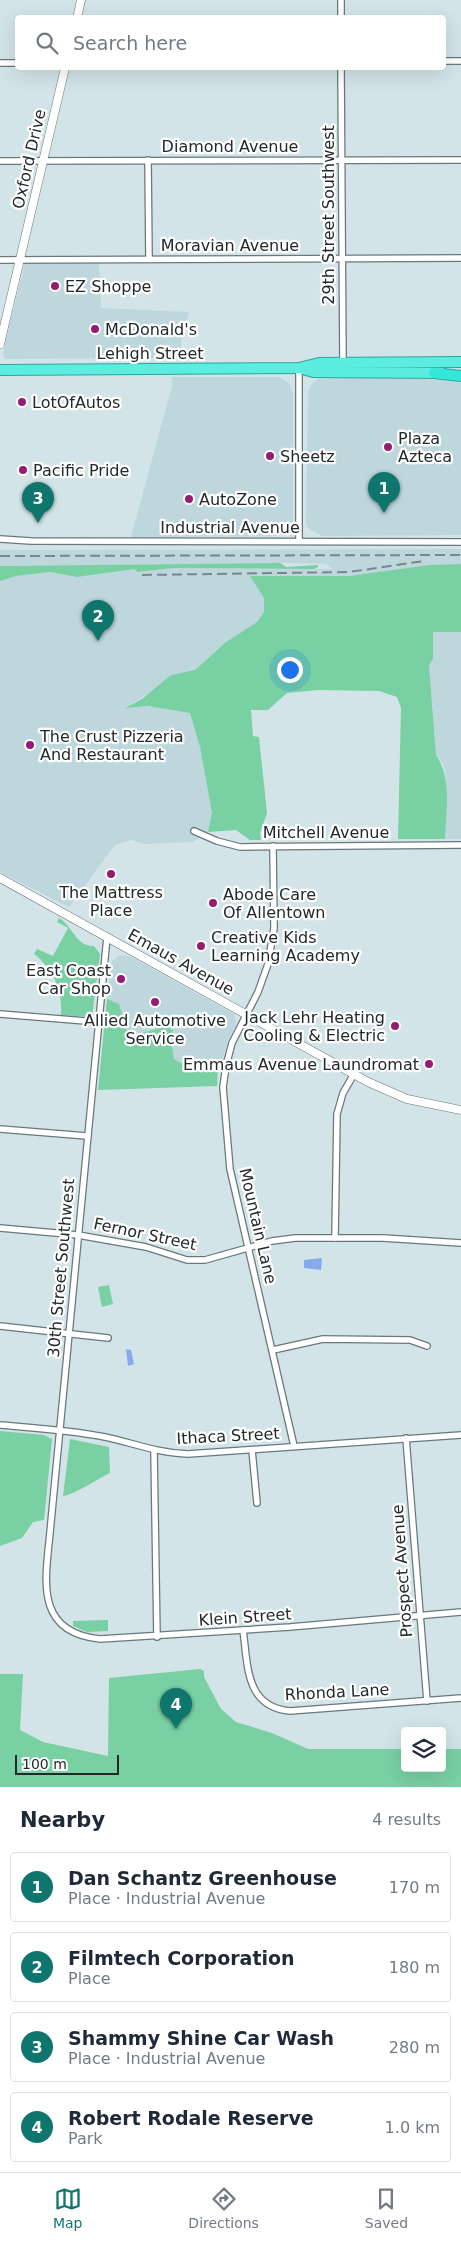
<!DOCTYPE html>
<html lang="en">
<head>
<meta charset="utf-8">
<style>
	body { margin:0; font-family:"DejaVu Sans",sans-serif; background:#f6f6f7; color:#1f2937 }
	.controls { position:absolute; right:15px; bottom:15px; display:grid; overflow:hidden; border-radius:5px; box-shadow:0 5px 20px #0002 }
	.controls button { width:45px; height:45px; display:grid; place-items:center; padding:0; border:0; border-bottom:1px solid #e0e1e3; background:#fff; color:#1f2937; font:25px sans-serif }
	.scale { position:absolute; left:15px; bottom:12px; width:104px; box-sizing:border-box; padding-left:5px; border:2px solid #22292a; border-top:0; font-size:14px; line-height:18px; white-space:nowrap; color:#22292a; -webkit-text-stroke:4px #fff; paint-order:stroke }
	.you { position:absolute; left:289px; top:669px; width:18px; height:18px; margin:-12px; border:4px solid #fff; border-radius:50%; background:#1a73e8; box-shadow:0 0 0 8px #1a73e833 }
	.badge { display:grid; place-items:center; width:32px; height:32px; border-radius:50%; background:#0f766e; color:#fff; font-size:16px; font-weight:700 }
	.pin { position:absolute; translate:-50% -41px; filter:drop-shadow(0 1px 2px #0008) }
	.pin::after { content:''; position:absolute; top:26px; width:18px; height:15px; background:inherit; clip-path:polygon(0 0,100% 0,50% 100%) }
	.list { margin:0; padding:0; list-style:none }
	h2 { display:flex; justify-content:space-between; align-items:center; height:65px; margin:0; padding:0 20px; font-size:21px }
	h2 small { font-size:16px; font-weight:400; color:#747a83 }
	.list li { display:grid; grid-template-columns:32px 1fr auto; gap:15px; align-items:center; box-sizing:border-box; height:70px; margin:0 10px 10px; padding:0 10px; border:1px solid #e0e1e3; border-radius:5px }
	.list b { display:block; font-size:19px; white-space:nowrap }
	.list p { margin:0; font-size:16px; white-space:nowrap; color:#747a83 }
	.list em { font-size:16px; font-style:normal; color:#747a83 }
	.icon { flex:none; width:28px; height:28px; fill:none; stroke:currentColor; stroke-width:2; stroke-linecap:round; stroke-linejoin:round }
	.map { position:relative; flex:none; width:461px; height:1787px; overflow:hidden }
	.search { position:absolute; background:#fff; box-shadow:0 5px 20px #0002; left:15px; right:15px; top:15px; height:55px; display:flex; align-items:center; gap:12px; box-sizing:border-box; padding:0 18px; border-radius:5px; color:#747a83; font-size:19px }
	.sheet { height:385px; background:#fff }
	nav { display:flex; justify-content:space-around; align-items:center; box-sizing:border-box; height:70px; border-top:1px solid #e0e1e3; background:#fff; font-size:14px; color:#747a83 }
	nav a { display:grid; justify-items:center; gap:2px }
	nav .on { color:#0f766e }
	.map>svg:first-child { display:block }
</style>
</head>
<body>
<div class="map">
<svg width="461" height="1787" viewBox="0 0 461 1787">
	<rect width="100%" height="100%" fill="#d2e4e8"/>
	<g fill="#bdd7dd">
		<polygon points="99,262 101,308 189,312 181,340 181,358 5,359 3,355 4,348 25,263"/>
		<polygon points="172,377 279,377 289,383 293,393 293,521 286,534 277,536 131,537 172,386"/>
		<polygon points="342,377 461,380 461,535 322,536 309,529 306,524 308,392 311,385 318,379"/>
		<polygon points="461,549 461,564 429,565 349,576 250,576 264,597 264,612 257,622 226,642 195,670 171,675 160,686 126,707 148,706 190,712 200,747 212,813 208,832 193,842 144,844 131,840 115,845 69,907 0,872 0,581 16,576 50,572 77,577 135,569 137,572 174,568 333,569 326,564 287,563 0,566 0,550"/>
		<polygon points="433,632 461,632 461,839 445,839 446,775 443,764 436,755 429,665 433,659"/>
		<polygon points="120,955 131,957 234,1014 236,1024 227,1042 221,1066 181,1063 174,1059 171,1039 173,1030 165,1026 136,1035 128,1034 107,999 112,961"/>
	</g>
	<g fill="#78d0a3">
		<polygon points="280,563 286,567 318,565 318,567 314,569 174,568 137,572 135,569 77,577 50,572 16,576 0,581 0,566"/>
		<path d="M 461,564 L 461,632 L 433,632 L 433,659 L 429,665 L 436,755 C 452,778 446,812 445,839 L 398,839 L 401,708 L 397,697 L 379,691 L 318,690 L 287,693 L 268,710 L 251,710 L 253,736 L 259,737 L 267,813 L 260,833 L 261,840 L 250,840 L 236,830 L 208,832 L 212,813 L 200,747 L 190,713 L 148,706 L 125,708 L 142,699 L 171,675 L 195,670 L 226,642 L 257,622 L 264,612 L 264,598 L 250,576 L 349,576 L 429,565 Z"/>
		<path d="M 59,918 C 72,925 76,947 94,946 L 100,954 L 92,1017 L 61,1015 C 63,991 53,968 34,954 L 37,949 L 53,956 L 68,928 L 57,922 Z"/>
		<polygon points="107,999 119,1004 128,1034 136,1035 165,1026 173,1030 171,1039 174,1059 181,1063 218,1066 217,1086 98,1090"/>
		<polygon points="109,1285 113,1304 102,1307 98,1287"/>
		<polygon points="0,1431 44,1435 52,1439 44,1520 33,1522 22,1538 0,1546"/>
		<path d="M 70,1439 L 109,1447 L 110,1473 C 99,1478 72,1496 63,1496 Z"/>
		<polygon points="108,1620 108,1631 87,1632 73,1626 73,1621"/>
		<polygon points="200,1669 204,1671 204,1677 221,1709 236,1722 272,1733 308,1749 405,1749 405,1768 442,1768 442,1749 461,1749 461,1787 0,1787 0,1674 23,1674 20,1730 43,1742 108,1756 109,1678"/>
	</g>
	<g fill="#89a9ef">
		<polygon points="322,1258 321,1270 304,1268 304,1260"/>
		<polygon points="126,1349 131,1350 134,1364 128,1366"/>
	</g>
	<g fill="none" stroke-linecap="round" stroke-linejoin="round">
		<defs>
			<g id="minor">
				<polyline points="341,0 341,18"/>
				<polyline points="444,61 461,61"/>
				<polyline points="0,63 18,63"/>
				<polyline points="341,68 343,363"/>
				<polyline points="148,160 149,259"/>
				<polyline points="0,161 461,160"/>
				<polyline points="0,260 461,258"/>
				<polyline points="299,368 299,541"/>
				<polyline points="0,539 31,541 461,542"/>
				<polyline points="194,831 217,841 240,847 461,845"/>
				<polyline points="273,846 274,928 268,964 258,992 232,1043 226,1066 223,1087 230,1169 294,1446"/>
				<path d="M 107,937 L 51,1522 C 47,1573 30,1632 100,1639 L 290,1627 L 461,1612"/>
				<polyline points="0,1014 98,1022"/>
				<polyline points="0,1129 87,1136"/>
				<polyline points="0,1228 78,1235 146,1247 187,1260 205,1260 272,1241 295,1238 383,1238 461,1243"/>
				<polyline points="335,1238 337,1114 343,1093 354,1074"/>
				<polyline points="0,1326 108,1338"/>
				<polyline points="273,1350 323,1339 410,1340 427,1346"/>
				<path d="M 0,1425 C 35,1428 70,1430 105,1437 C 133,1443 158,1453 188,1454 L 461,1435"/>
				<polyline points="406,1438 427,1701"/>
				<polyline points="252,1450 257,1503"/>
				<polyline points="154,1451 157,1637"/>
				<path d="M 243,1630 C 248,1665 245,1707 290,1711 L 461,1698"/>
			</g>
			<g id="secondary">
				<polyline points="77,18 81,0"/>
				<polyline points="0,344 65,68"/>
				<polyline points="0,878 368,1082 407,1099 461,1110"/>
			</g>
			<g id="trunk">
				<polyline points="300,368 313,372 442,373"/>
				<polyline points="0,370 299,368 319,363 461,362"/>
			</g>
			<polyline id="motorway" points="434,373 461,376"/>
		</defs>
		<use href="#minor" stroke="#68787c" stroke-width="8"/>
		<use href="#secondary" stroke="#68787c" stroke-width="9"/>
		<use href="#trunk" stroke="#2ea59c" stroke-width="12"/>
		<use href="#motorway" stroke="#2ea59c" stroke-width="12"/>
		<use href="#minor" stroke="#fff" stroke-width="5.5"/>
		<use href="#secondary" stroke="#fff" stroke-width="8"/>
		<use href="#trunk" stroke="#5cece0" stroke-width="10"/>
		<use href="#motorway" stroke="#34e8d9" stroke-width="10"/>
		<g stroke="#7a8689" stroke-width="2" stroke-dasharray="10 5" stroke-linecap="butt">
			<polyline points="0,556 461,555"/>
			<polyline points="142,575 349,572 424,561"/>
		</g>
	</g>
	<g fill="#981b73" stroke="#fff" stroke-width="2">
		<circle cx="55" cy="286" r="5"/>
		<circle cx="95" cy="329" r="5"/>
		<circle cx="22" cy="402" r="5"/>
		<circle cx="388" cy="447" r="5"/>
		<circle cx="270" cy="456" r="5"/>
		<circle cx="23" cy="470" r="5"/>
		<circle cx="189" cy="499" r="5"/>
		<circle cx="30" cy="745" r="5"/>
		<circle cx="111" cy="874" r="5"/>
		<circle cx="213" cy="903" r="5"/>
		<circle cx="201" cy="946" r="5"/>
		<circle cx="121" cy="979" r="5"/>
		<circle cx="155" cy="1002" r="5"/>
		<circle cx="395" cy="1026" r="5"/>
		<circle cx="429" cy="1064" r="5"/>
	</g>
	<g text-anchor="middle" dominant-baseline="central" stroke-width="4.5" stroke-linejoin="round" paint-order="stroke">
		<g font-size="16" fill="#22292a" stroke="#fff">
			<text x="230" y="146">Diamond Avenue</text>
			<text transform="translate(29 159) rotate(-77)">Oxford Drive</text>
			<text transform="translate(328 215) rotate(-90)">29th Street Southwest</text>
			<text x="230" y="245">Moravian Avenue</text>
			<text x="150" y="353">Lehigh Street</text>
			<text x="230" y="527">Industrial Avenue</text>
			<text x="326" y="832">Mitchell Avenue</text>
			<text transform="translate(181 962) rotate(29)">Emaus Avenue</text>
			<text transform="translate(258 1226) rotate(77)">Mountain Lane</text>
			<text transform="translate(145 1234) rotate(12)">Fernor Street</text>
			<text transform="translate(61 1268) rotate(-85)">30th Street Southwest</text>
			<text transform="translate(228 1436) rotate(-3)">Ithaca Street</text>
			<text transform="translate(402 1571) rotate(-94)">Prospect Avenue</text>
			<text transform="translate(245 1617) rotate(-4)">Klein Street</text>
			<text transform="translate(337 1692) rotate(-3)">Rhonda Lane</text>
		</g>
		<g font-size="16" fill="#22292a" stroke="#fff" text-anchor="start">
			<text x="65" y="286">EZ Shoppe</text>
			<text x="105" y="329">McDonald's</text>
			<text x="32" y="402">LotOfAutos</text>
			<text x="398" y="438">Plaza<tspan x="398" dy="18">Azteca</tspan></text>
			<text x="280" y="456">Sheetz</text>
			<text x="33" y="470">Pacific Pride</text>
			<text x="199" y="499">AutoZone</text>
			<text x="40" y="736">The Crust Pizzeria<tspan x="40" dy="18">And Restaurant</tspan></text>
			<text x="111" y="892" text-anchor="middle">The Mattress<tspan x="111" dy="18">Place</tspan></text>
			<text x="223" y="894">Abode Care<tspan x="223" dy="18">Of Allentown</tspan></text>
			<text x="211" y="937">Creative Kids<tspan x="211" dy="18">Learning Academy</tspan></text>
			<text x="111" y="970" text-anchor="end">East Coast<tspan x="111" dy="18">Car Shop</tspan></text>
			<text x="385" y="1017" text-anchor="end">Jack Lehr Heating<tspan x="385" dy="18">Cooling &amp; Electric</tspan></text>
			<text x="155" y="1020" text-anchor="middle">Allied Automotive<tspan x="155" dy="18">Service</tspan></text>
			<text x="419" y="1064" text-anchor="end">Emmaus Avenue Laundromat</text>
		</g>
	</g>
</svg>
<div class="controls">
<button><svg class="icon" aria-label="layers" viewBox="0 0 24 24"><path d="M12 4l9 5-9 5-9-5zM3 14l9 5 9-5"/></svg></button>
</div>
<div class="scale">100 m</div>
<div class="you"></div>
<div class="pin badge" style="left:384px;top:513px">1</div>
<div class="pin badge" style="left:98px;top:641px">2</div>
<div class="pin badge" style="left:38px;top:523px">3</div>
<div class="pin badge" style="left:176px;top:1729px">4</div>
<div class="search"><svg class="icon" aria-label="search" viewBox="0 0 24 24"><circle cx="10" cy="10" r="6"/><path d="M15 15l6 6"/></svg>Search here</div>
</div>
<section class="sheet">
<h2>Nearby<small>4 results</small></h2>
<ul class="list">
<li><span class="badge">1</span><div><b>Dan Schantz Greenhouse</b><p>Place · Industrial Avenue</p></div><em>170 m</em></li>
<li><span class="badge">2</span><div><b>Filmtech Corporation</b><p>Place</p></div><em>180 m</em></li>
<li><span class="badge">3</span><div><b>Shammy Shine Car Wash</b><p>Place · Industrial Avenue</p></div><em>280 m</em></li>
<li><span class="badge">4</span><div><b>Robert Rodale Reserve</b><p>Park</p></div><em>1.0 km</em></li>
</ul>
</section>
<nav>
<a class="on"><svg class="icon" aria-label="map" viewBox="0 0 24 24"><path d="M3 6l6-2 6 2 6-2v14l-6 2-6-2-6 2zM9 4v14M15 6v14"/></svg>Map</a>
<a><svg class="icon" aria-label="directions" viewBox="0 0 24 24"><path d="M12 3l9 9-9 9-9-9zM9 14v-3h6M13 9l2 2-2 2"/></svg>Directions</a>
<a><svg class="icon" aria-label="saved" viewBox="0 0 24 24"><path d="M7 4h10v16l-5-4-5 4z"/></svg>Saved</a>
</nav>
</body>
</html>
